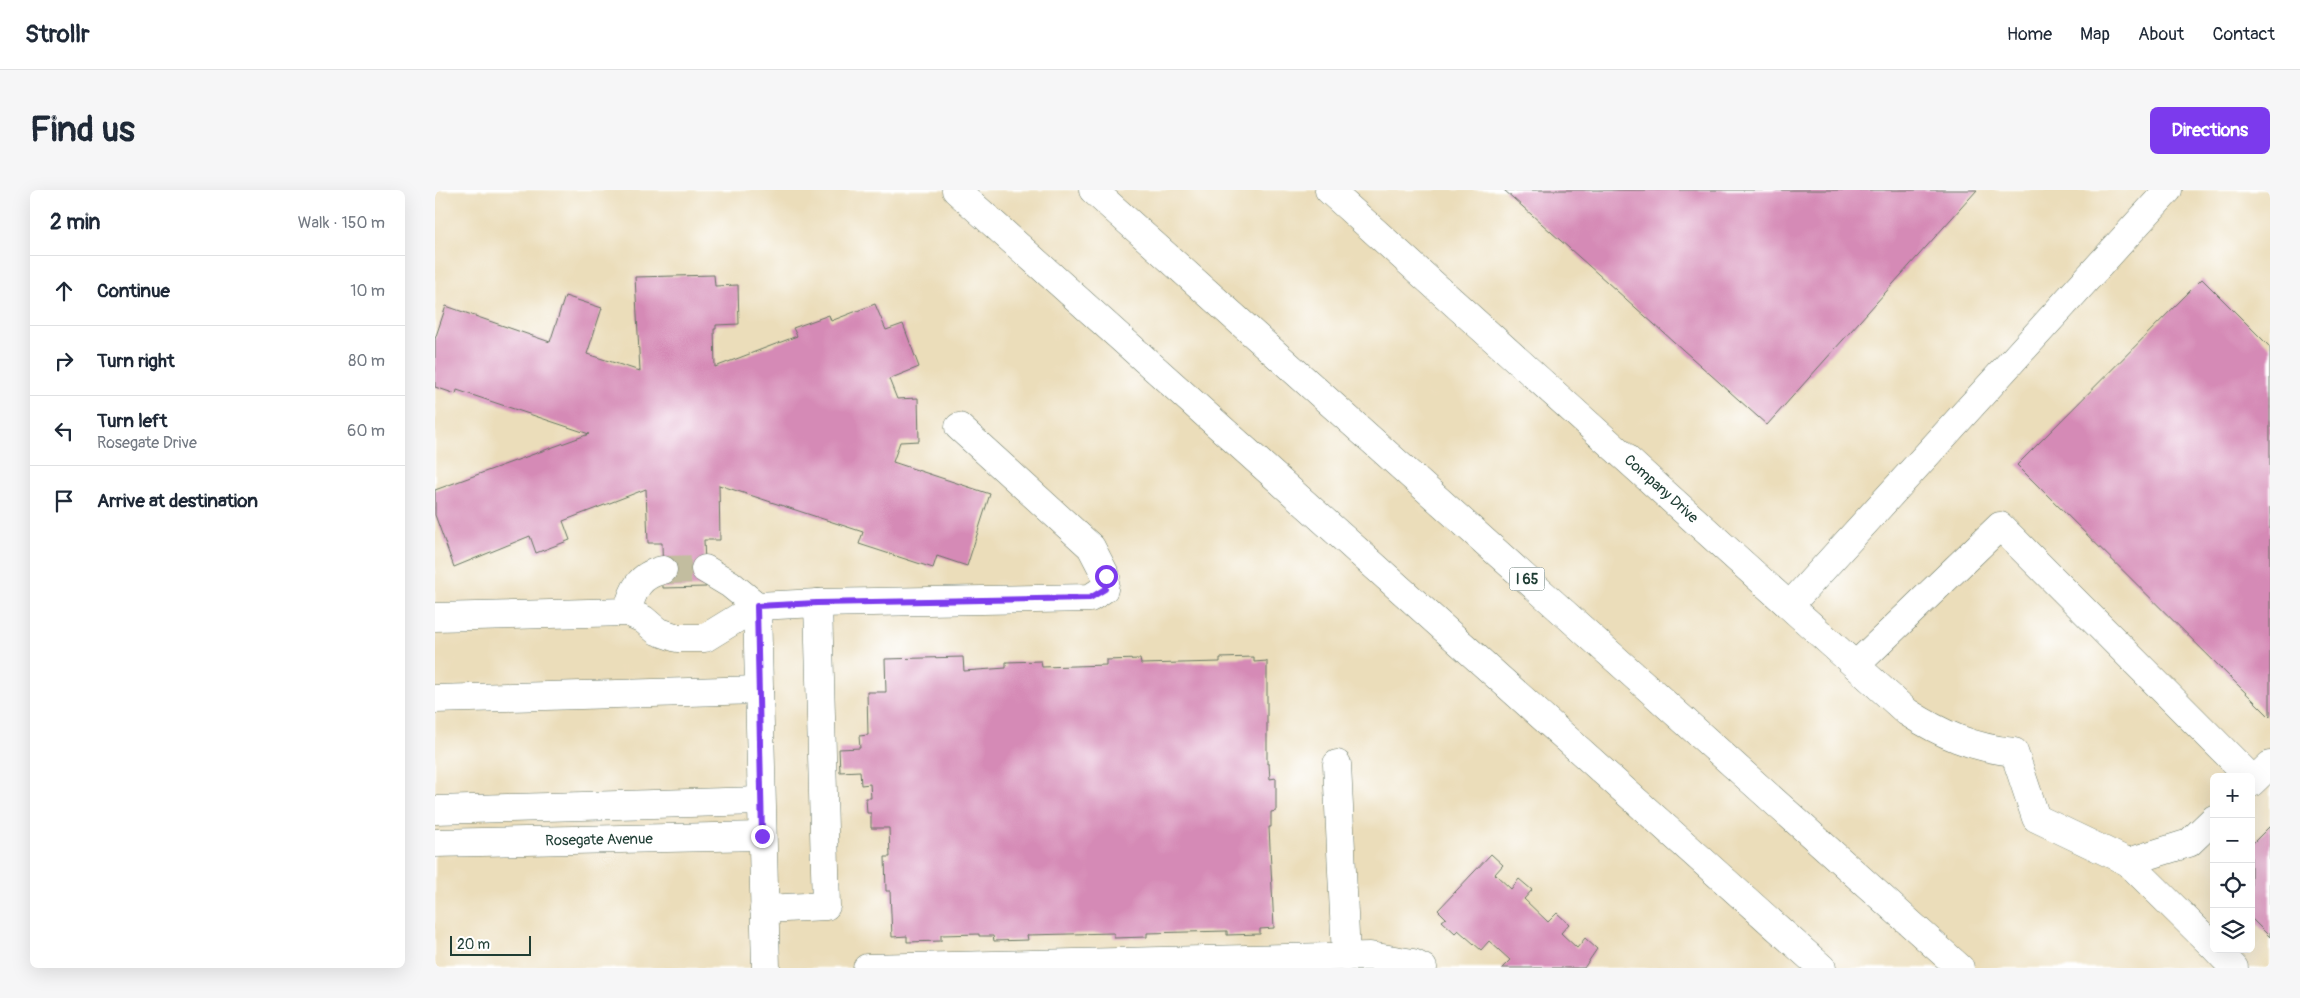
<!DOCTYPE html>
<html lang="en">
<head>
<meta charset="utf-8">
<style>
	body { margin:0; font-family:Pangolin,sans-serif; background:#f6f6f7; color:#1f2937 }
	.controls { position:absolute; right:15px; bottom:15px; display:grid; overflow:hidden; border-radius:8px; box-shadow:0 5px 20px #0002 }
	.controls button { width:45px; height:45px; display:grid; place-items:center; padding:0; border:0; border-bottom:1px solid #e0e1e3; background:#fff; color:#1f2937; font:25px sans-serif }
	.scale { position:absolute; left:15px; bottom:12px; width:81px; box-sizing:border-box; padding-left:5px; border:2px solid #1f3d34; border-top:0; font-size:14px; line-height:18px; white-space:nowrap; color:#1f3d34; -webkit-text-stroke:4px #fff; paint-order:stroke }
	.stop { position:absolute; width:15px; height:15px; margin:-11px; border:4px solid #7c3aed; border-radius:50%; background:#fff }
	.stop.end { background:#7c3aed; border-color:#fff; box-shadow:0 1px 5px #0008 }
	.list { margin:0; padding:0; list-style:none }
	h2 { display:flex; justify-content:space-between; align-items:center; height:65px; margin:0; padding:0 20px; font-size:21px }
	h2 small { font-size:16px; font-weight:400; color:#747a83 }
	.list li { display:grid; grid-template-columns:32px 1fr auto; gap:15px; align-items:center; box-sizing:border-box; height:70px; padding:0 20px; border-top:1px solid #e0e1e3 }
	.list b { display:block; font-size:19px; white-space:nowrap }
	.list p { margin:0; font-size:16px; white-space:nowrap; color:#747a83 }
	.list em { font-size:16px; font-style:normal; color:#747a83 }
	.icon { flex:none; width:28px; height:28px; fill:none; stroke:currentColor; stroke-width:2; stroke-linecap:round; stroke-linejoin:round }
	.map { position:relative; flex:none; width:1835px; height:778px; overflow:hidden; border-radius:8px }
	header { display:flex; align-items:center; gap:30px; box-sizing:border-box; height:70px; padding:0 25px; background:#fff; border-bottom:1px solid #e0e1e3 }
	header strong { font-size:24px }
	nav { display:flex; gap:28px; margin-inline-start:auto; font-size:18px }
	.intro { display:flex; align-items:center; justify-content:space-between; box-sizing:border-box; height:120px; padding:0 30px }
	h1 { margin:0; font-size:35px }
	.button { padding:12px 22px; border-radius:8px; background:#7c3aed; color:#fff; font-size:18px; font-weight:700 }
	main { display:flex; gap:30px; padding:0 30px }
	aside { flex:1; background:#fff; border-radius:8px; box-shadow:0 5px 20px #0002 }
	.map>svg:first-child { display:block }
</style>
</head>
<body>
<header>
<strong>Strollr</strong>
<nav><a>Home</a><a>Map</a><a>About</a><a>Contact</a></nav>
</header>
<div class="intro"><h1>Find us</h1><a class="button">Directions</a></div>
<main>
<aside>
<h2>2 min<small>Walk · 150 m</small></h2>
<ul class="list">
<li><svg class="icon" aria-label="ahead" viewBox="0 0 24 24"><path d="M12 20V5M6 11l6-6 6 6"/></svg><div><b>Continue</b></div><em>10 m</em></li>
<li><svg class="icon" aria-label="right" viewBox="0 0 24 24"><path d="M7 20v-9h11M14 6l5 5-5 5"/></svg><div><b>Turn right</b></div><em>80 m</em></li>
<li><svg class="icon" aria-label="left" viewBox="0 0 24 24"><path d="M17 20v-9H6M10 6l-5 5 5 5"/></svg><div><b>Turn left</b><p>Rosegate Drive</p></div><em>60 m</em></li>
<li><svg class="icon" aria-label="arrive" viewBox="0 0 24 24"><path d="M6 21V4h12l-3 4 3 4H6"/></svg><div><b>Arrive at destination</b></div></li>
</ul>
</aside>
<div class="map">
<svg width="1835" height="778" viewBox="0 0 1835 778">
	<rect width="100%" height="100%" fill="#fff"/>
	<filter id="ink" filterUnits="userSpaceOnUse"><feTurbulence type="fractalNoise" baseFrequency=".02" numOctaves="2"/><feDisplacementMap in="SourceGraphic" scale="10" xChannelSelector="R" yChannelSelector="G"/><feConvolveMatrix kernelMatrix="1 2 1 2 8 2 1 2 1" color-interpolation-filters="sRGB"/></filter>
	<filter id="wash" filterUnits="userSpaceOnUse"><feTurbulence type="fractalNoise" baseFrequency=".0096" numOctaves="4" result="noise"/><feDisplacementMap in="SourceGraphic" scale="20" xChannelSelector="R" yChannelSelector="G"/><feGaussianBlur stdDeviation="1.12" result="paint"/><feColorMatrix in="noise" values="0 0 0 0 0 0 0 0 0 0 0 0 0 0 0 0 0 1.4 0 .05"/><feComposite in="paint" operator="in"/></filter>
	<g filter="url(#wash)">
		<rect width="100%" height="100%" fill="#ebddba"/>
		<g id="blocks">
			<g fill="#d58ab6">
				<polygon points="1069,0 1542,0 1332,235"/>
				<polygon points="279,85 280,96 303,95 304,134 281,135 281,139 279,139 280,177 362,146 358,138 394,125 396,131 440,114 451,140 468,134 484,177 454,189 462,209 483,208 484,251 465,252 458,272 555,304 532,376 502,366 498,378 424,354 428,342 284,295 285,350 269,350 271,397 228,398 227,353 213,353 211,299 128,331 135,350 101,363 95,346 19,377 0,325 0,300 154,244 22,200 21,204 0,197 0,149 11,116 115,152 130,106 167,118 152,164 205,181 200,87"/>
				<polygon points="1767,89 1835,157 1835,527 1582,275"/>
				<polygon points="528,467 529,481 571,478 571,472 606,471 607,477 671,475 671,470 705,469 706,474 785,472 785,468 819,467 819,472 832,471 832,574 834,574 835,589 841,588 841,621 836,622 836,637 834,637 839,738 825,739 825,744 792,745 792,741 712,743 712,747 679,748 679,743 592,745 593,750 559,751 558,746 544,746 544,744 506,745 506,751 472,752 472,746 457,747 455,701 451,701 450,667 455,667 454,638 436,638 436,623 432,623 431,608 436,608 435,594 426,595 425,581 405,582 404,559 425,558 424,546 433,545 432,502 451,502 450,469"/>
				<polygon points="1835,636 1835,747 1816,728 1816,655"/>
				<polygon points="1056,664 1068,675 1060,684 1076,699 1084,689 1097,700 1089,709 1113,732 1122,723 1134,734 1126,743 1142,758 1150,748 1162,759 1149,778 1067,778 1075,770 1054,751 1046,760 1023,740 1020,743 1007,731 1011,728 1003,720"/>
			</g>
		</g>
	</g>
	<g filter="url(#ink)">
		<use href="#blocks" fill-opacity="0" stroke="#667563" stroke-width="1"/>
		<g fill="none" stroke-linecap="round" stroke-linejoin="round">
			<polyline stroke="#c2bd9f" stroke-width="28" stroke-dasharray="28 14" stroke-linecap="butt" points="228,380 270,379"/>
			<defs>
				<g id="minor">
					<path d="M 894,0 L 1472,522 C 1506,544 1538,558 1579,562 L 1601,628 L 1693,672 L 1754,653 L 1779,629"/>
					<polyline points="270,379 295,394 322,416"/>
					<polyline points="383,413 655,408 669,399 671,386 656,357 524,237"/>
					<polyline points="1355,415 1733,0"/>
					<polyline points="322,416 331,778"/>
					<path d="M 192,422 C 198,400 204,385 228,380"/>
					<polyline points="0,427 192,422 208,429 222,441 242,448 270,448 322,416 383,413 391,716 329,719"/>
					<polyline points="1421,475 1565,336 1815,587"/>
					<polyline points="0,509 324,500"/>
					<polyline points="902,574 911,767"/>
					<polyline points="1816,593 1835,575"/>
					<polyline points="0,620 326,611"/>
					<polyline points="0,653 327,646"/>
					<polyline points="1693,672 1779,757"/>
					<polyline points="1781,759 1799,778"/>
					<polyline points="432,778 935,766 978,773 988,778"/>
				</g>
				<g id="highway">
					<polyline points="521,0 1387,778"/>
					<polyline points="658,0 1525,778"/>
				</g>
			</defs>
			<use href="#minor" stroke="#667563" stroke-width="29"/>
			<use href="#highway" stroke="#667563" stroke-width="29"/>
			<use href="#minor" stroke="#fff" stroke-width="28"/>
			<use href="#highway" stroke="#fff" stroke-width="28"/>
		</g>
	</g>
	<g fill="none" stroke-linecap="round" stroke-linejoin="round" filter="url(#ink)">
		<polyline stroke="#7c3aed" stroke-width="6" points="327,646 322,416 382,413 655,408 670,399 671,386"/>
	</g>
	<g text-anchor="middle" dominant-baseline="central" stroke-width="4.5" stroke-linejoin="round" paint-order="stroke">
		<rect fill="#fff" stroke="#627771" stroke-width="1" x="1074.5" y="377.5" width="35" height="23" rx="4"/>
		<g font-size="14" font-weight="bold" fill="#1f3d34">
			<text x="1092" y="389">I 65</text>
		</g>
		<g font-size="15" fill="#1f3d34" stroke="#fff">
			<text transform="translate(1226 299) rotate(42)">Company Drive</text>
			<text transform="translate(164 650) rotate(-1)">Rosegate Avenue</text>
		</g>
	</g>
</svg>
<div class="controls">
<button>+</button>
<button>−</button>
<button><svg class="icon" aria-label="locate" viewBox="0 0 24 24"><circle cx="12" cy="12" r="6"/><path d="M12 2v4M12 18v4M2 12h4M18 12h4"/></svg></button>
<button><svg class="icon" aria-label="layers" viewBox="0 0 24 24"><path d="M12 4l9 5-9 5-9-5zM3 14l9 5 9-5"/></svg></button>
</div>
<div class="scale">20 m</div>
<div class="stop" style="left:671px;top:386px"></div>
<div class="stop end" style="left:327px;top:646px"></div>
</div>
</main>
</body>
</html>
